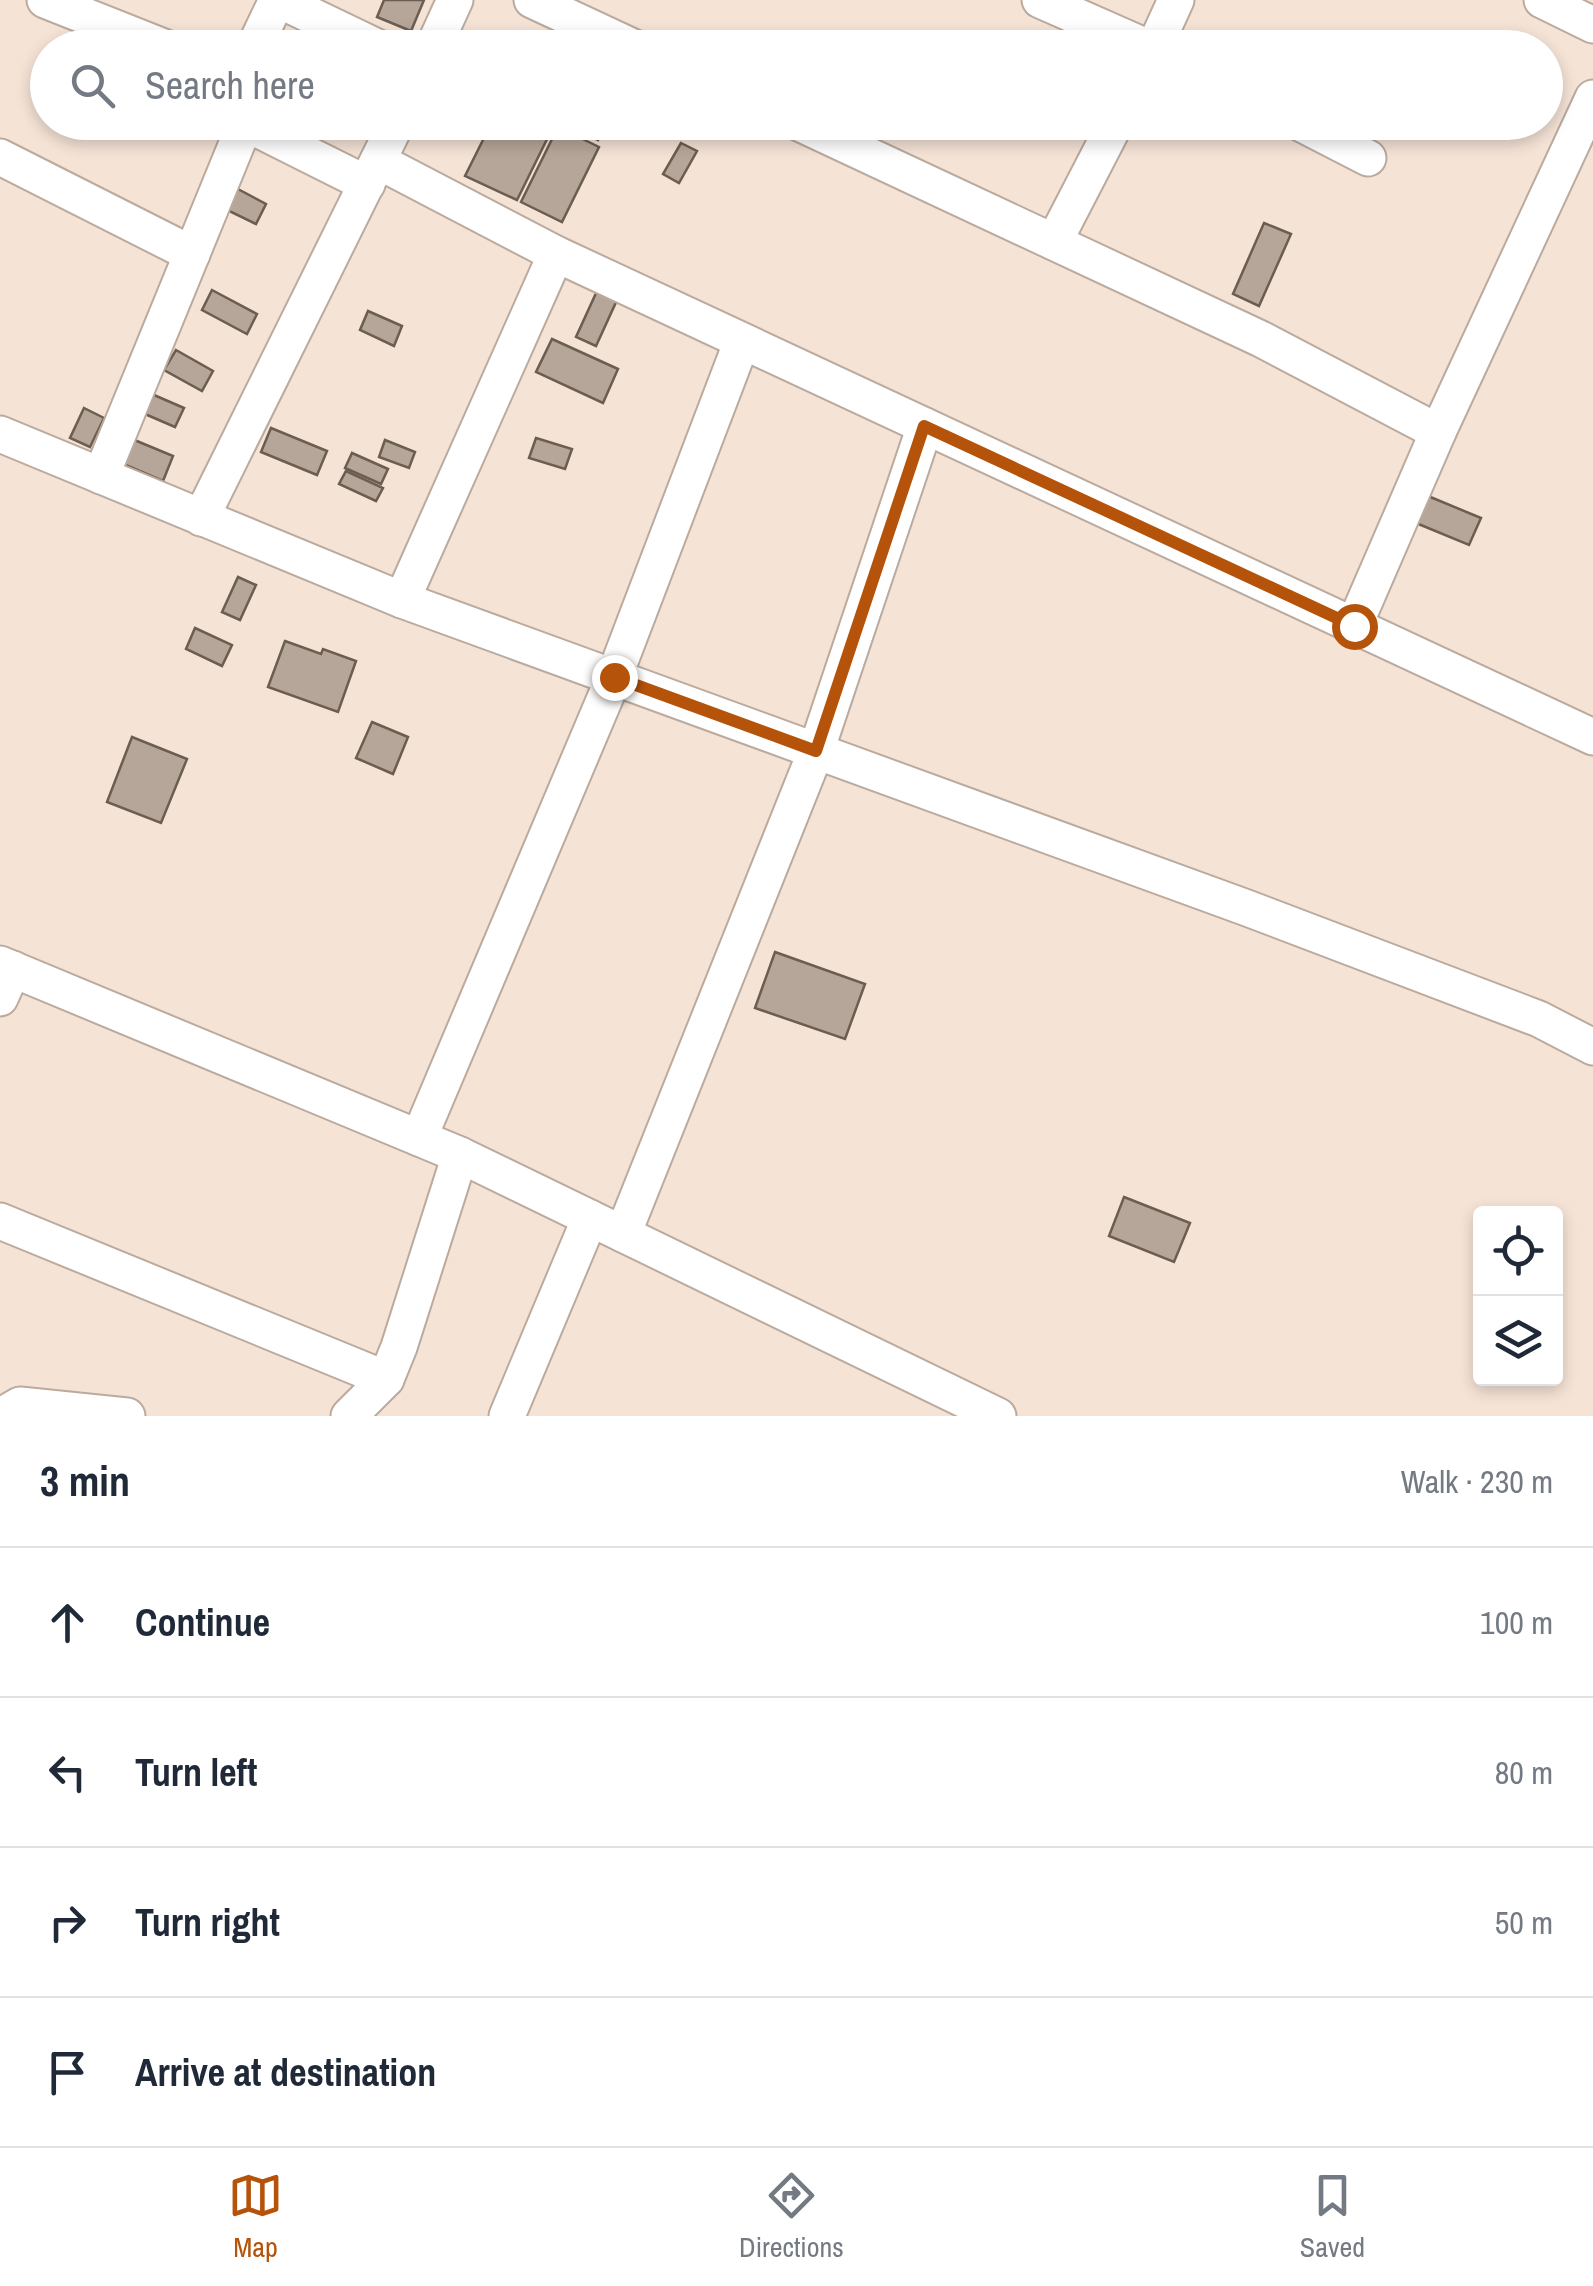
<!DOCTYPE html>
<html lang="en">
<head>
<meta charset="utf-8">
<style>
	body { margin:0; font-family:"Archivo Narrow",sans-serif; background:#f2f2f3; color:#1f2937 }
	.controls { position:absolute; right:30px; bottom:30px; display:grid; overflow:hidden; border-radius:10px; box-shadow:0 5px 15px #0003 }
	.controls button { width:90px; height:90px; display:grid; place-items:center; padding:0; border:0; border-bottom:2px solid #e0e1e3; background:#fff; color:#1f2937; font:50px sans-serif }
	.stop { position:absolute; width:30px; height:30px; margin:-22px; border:8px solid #b45309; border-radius:50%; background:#fff }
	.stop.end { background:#b45309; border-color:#fff; box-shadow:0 2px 10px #0008 }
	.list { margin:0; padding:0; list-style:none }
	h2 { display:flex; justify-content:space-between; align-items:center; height:130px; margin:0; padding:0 40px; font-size:42px }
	h2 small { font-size:32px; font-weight:400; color:#747a83 }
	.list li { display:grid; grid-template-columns:65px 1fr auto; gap:30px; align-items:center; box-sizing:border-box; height:150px; padding:0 40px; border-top:2px solid #e0e1e3 }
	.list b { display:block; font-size:38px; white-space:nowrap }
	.list em { font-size:32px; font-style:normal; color:#747a83 }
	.icon { flex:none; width:55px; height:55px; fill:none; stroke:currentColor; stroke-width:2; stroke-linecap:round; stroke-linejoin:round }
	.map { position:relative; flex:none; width:1593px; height:1416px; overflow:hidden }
	.search { position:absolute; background:#fff; box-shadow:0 5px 15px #0003; left:30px; right:30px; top:30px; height:110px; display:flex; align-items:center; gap:25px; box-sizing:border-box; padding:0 35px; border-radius:55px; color:#747a83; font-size:38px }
	.sheet { height:730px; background:#fff }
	nav { display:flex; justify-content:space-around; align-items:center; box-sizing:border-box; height:140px; border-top:2px solid #e0e1e3; background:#fff; font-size:28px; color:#747a83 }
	nav a { display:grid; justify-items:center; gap:5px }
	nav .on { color:#b45309 }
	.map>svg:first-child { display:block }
</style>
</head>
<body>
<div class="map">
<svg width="1593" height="1416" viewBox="0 0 1593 1416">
	<rect width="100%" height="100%" fill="#f5e3d6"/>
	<g fill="#b6a699" stroke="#6c5d51" stroke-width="2.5">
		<polygon points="384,0 424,0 411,31 377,17"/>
		<polygon points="492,122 533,122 551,131 517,200 465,176"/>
		<polygon points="561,122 607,122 598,140"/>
		<polygon points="558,127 599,147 562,222 521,202"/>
		<polygon points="681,143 697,151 679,183 663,174"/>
		<polygon points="236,188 266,204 256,224 225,209"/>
		<polygon points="1264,223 1291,234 1259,306 1233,294"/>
		<polygon points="212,290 257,314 247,334 202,310"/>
		<polygon points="597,291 617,300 596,346 576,337"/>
		<polygon points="368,311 402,326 394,346 360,330"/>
		<polygon points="552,339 618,369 603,403 536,372"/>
		<polygon points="176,350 213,371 202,391 164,370"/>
		<polygon points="154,395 184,408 175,427 145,414"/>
		<polygon points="84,408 104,418 90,447 70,438"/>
		<polygon points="271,428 327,451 317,475 261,452"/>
		<polygon points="536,438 572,449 565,469 529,458"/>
		<polygon points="132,439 173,456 163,481 121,463"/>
		<polygon points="385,440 415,452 409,468 379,457"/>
		<polygon points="352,453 388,469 381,484 345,468"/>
		<polygon points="346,471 383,488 376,501 339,484"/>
		<polygon points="1428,496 1481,518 1469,545 1416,523"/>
		<polygon points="238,577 256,585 240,620 222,612"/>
		<polygon points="195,628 232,645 222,666 186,649"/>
		<polygon points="285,641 321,654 323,649 356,661 338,712 268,687"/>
		<polygon points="372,722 408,737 393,774 356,758"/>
		<polygon points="132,737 187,759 161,823 107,802"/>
		<polygon points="775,952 865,984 845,1039 755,1008"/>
		<polygon points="1124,1197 1190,1223 1174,1262 1109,1236"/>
	</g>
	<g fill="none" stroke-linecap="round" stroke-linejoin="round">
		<defs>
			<g id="street">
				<polyline points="45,0 166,48"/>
				<polyline points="279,0 379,48"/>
				<polyline points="532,0 635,48"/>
				<polyline points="1040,0 1149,48"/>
				<polyline points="1542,0 1593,25"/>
				<polyline points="254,48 277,0"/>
				<polyline points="433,48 455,0"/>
				<polyline points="1154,48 1176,0"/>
				<polyline points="243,122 367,184"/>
				<polyline points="797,122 1261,339 1438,432"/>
				<polyline points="1298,122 1368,158"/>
				<polyline points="0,157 192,254"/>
				<polyline points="378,161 556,254 1593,737"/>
				<polyline points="1054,242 1116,122"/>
				<polyline points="0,434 402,600 1247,908 1539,1019 1593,1047"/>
				<polyline points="101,476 245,124"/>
				<polyline points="201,518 397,122"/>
				<polyline points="402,600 556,254"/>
				<polyline points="1354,626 1438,432 1593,98"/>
				<polyline points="0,964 460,1155 998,1416"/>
				<polyline points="0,998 13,969"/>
				<polyline points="419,1138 614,677 742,341"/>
				<polyline points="0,1221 386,1379"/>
				<polyline points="623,1234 816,751 925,426"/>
				<polyline points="1,1416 20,1405 127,1416"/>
				<polyline points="349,1416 386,1379 399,1347 460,1155"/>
				<polyline points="507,1416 590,1218"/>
			</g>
		</defs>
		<use href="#street" stroke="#bbaa9e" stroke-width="39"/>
		<use href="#street" stroke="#fff" stroke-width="35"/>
	</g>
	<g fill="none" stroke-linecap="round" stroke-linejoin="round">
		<polyline stroke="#b45309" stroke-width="12" points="614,677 816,751 924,426 1354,626"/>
	</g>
</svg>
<div class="controls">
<button><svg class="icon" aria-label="locate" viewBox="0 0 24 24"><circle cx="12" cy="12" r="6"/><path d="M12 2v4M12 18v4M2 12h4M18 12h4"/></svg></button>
<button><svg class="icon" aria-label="layers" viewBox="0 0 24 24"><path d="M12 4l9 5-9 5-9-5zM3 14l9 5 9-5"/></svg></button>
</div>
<div class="stop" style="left:1354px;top:626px"></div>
<div class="stop end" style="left:614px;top:677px"></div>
<div class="search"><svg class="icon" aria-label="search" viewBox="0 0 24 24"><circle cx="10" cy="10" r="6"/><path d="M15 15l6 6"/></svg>Search here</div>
</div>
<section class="sheet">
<h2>3 min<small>Walk · 230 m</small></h2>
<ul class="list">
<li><svg class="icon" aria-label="ahead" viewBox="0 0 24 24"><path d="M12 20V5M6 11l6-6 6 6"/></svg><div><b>Continue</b></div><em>100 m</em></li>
<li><svg class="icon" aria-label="left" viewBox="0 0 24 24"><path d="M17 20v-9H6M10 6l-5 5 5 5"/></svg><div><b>Turn left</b></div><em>80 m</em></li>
<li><svg class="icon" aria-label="right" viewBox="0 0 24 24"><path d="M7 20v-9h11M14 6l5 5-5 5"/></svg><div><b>Turn right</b></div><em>50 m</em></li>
<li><svg class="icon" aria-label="arrive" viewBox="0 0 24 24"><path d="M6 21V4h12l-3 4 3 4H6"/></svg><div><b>Arrive at destination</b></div></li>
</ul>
</section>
<nav>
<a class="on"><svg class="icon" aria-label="map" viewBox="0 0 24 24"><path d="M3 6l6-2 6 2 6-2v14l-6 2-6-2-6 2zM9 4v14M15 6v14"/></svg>Map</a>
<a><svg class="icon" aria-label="directions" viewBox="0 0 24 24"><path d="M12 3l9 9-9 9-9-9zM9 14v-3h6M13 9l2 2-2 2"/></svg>Directions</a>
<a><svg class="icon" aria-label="saved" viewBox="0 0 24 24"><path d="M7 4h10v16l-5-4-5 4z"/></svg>Saved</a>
</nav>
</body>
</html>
